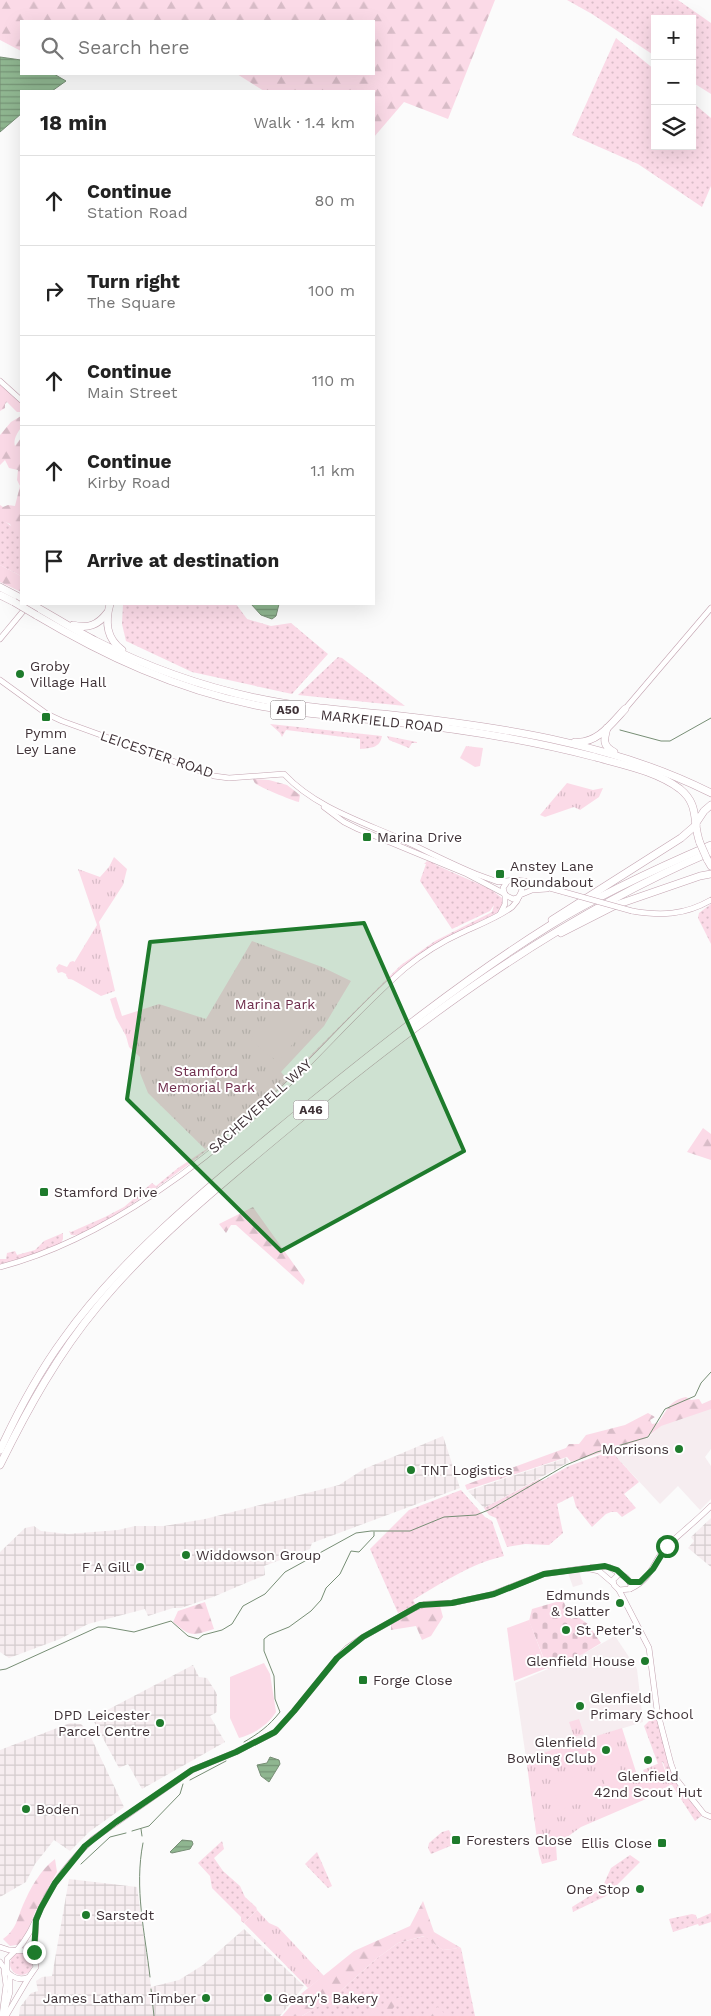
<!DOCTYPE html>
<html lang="en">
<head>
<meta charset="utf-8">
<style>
	body { margin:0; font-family:"Work Sans",sans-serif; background:#f6f6f6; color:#222 }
	.controls { position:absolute; right:15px; top:15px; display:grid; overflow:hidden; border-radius:0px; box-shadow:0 5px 20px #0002 }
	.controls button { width:45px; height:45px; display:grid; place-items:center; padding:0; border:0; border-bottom:1px solid #e0e0e0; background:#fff; color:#222; font:25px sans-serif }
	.stop { position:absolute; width:15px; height:15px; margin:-11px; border:4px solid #1e7b2c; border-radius:50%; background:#fff }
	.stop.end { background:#1e7b2c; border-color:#fff; box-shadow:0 1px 5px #0008 }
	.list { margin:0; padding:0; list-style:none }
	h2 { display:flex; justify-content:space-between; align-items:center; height:65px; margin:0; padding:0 20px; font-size:21px }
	h2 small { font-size:16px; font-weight:400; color:#767676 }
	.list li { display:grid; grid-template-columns:32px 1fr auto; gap:15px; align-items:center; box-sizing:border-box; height:90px; padding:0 20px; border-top:1px solid #e0e0e0 }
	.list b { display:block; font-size:19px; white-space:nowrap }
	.list p { margin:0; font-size:16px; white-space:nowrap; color:#767676 }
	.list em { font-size:16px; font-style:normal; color:#767676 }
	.icon { flex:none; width:28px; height:28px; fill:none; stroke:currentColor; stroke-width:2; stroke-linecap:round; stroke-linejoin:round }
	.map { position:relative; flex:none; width:711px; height:2016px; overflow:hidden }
	.search { position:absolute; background:#fff; box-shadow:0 5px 20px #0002; left:20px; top:20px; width:355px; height:55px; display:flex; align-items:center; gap:12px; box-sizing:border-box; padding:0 18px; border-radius:0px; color:#767676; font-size:19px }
	.panel { position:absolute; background:#fff; box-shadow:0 5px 20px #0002; left:20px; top:90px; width:355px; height:515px; border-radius:0px }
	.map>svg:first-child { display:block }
</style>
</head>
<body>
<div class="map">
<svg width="711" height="2016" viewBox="0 0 711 2016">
	<defs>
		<pattern id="industrial-grid" width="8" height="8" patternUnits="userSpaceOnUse" patternTransform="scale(1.25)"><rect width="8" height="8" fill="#f6edf0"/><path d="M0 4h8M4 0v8" fill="none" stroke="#d4ccce"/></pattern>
		<pattern id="grass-dots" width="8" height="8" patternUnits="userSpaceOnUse" patternTransform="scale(1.25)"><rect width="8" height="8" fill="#fbdae7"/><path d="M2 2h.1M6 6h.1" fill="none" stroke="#d8bcc7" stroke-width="1.8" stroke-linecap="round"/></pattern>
		<pattern id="forest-firs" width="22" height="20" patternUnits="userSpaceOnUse" patternTransform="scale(1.25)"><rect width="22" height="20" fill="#fbdae7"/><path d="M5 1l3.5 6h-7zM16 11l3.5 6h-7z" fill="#d8bcc7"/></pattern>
		<pattern id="cemetery-stones" width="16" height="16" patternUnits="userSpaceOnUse" patternTransform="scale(1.25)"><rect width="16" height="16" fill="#fbdae7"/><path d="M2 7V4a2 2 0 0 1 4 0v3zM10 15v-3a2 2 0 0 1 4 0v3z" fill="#d8bcc7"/></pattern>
		<pattern id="park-tufts" width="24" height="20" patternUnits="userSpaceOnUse" patternTransform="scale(1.25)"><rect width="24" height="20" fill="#fbdae7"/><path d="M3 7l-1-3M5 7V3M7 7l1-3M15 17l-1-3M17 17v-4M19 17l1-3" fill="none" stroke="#d8bcc7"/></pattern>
		<pattern id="water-rules" width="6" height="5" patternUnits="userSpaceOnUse" patternTransform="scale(1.25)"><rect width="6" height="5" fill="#8fb690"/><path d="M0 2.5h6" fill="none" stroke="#769576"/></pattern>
	</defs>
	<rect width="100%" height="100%" fill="#fbfbfb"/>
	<g fill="#f6edf0">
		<polygon points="711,1405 711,1449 705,1457 711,1466 711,1499 700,1510 678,1486 660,1504 611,1451 648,1438 667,1419"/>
		<polygon points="579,1571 583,1584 573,1587 568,1573"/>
		<polygon points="615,1636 637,1669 643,1722 526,1758 515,1683 583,1654"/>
	</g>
	<g fill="url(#industrial-grid)">
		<polygon points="443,1436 460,1488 312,1543 310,1549 264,1566 265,1575 213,1597 181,1608 173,1608 148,1616 145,1609 88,1624 60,1639 9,1658 0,1652 0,1552 25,1528 34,1526 41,1531 68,1534 118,1530 135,1526 164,1526 205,1519 339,1485 364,1469"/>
		<polygon points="566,1458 569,1462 484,1508 468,1491"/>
		<polygon points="711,1518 711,1567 688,1548 694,1541 691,1537"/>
		<polygon points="193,1665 199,1677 207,1678 217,1694 217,1712 210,1716 225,1742 142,1789 128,1764 119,1768 92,1718"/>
		<polygon points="70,1723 81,1724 88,1731 124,1807 89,1832 70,1851 54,1840 35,1864 26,1882 0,1897 0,1750"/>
		<polygon points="69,1879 137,1887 151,1987 179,1980 203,1965 244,1929 304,1986 280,2016 19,2016 20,2007 31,1993 38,1991 36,1981 42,1977 52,1976"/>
	</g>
	<g fill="url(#grass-dots)">
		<polygon points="567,0 678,0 711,23 711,94 692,82 692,19 655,19 655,56 592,14"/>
		<polygon points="616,38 655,70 655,146 692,146 692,102 711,118 711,186 702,207 638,164 572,135"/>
		<polygon points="0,518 21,533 21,576 0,565"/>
		<polygon points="123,604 236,604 247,619 271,626 291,623 328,654 292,694 192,672 126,641 122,624"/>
		<polygon points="338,657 342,658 405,706 298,695"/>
		<path d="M 270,724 L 382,736 C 380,748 371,748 360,749 L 360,739 L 286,730 L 282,737 L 280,733 Z"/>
		<polygon points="387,736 417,742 417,743 412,743 409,748 389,740"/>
		<path d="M 427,861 L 432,862 L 436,865 L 490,889 L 502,898 C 505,905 501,910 495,914 L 442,940 L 423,952 C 326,1045 233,1142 118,1213 C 107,1220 83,1237 71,1235 L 69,1231 L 71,1232 L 105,1217 L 124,1207 L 152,1183 L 156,1186 L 178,1168 L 205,1150 L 257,1107 L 287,1079 L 401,965 L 435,941 L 492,912 L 494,905 L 490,911 L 452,929 L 420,881 L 426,864 L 424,864 Z"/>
		<polygon points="711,904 711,944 698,918 699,913"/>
		<polygon points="63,1233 63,1239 61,1243 32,1255 0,1265 0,1259 6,1259 7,1253 15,1251 17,1255 35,1250 44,1241"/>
		<polygon points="611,1451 639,1482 624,1494 636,1508 622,1517 617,1512 611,1512 606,1514 592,1527 576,1507 573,1496 557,1504 563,1533 549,1545 525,1544 507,1547 496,1518 489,1515 484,1508 539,1479 542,1481 569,1466"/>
		<path d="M 461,1490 L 485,1517 L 492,1521 L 504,1556 C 470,1564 442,1583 413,1600 L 416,1605 L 398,1613 L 370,1549 L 409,1510 Z"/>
		<polygon points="659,1718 677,1780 704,1814 695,1821 672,1785 670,1785 663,1762 658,1764 644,1726 649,1721"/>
		<polygon points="449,1830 455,1844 431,1854 428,1848 429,1843 442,1832"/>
		<polygon points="222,1841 224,1849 214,1858 223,1871 240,1886 245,1897 256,1907 257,1910 244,1923 241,1921 241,1917 212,1888 210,1876 198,1863"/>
		<polygon points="317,1852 332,1886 328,1888 305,1864"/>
		<polygon points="630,1855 640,1862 606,1896 573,1912 572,1907 596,1892 603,1886 611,1868"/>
		<polygon points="711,1913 711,1922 699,1926 698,1924 673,1932 669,1919 692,1914 696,1915 697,1919"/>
		<polygon points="425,1936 443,1950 461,1948 475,2016 302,2016 335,1996 376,1959 398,1943"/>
		<circle cx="21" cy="1964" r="11"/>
	</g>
	<g fill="url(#forest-firs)">
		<polygon points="0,0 495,0 448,119 404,102 374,137 374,91 264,91 237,74 374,74 374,21 21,21 21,51 0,40"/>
		<polygon points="0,382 20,401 21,412 17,412 7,402 5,404 5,408 0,411"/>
		<path d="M 21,416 L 21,428 C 17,433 13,440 15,446 L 21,438 L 21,535 L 13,530 L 10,524 L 0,520 L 0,505 L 3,507 L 8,505 L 15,506 L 20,486 L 17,480 L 18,470 L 9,468 L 5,460 L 0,465 L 0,435 L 11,422 Z"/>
		<polygon points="0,565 21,576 21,592 0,582"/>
		<path d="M 253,779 L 269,780 L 287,785 L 300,795 L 299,802 C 296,802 262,788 258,785 C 255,784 254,782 253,779 Z"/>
		<polygon points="73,961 80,965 79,980 68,979 66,974 62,972 58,973 56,968 59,964 67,967 70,962"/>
		<polygon points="703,1128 711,1134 711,1160 687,1152"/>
		<polygon points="253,1207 305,1280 303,1285 236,1225 231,1225 226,1233 219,1224"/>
		<path d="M 686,1397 L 691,1400 L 699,1399 L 702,1404 L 711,1400 L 711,1409 L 661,1426 L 645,1439 L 571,1462 L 567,1457 L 467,1490 L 465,1485 L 566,1448 L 569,1444 L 579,1444 L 586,1435 L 625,1425 L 648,1413 L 655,1417 L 650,1420 L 652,1424 L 658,1423 C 668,1410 668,1401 686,1397 Z"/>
		<path d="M 205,1602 L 214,1629 C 192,1636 191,1637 173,1622 L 178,1611 Z"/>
		<polygon points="440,1606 443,1617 431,1636 422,1640 416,1626 391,1630 391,1622 419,1607"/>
		<path d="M 55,1859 L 57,1872 L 35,1912 L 22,1944 L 10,1946 L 3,1939 C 16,1930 17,1919 23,1905 C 30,1889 40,1870 55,1859 Z"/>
		<polygon points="423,1901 434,1932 461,1948 443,1950 424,1936 398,1943 376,1959 335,1996 302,2016 282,2016 302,1993 354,1951 410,1926"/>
		<polygon points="402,1996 391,2011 379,2009 374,2016 364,2016 371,2008 384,2005"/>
		<polygon points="438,2007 447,2016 422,2016"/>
	</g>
	<polygon fill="url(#cemetery-stones)" points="563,1600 571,1619 578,1617 588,1624 601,1643 583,1654 548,1669 529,1621 532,1609"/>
	<g fill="url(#park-tufts)">
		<polygon points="466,746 483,748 480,766 475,767 460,758"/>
		<polygon points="567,783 593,790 603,788 599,797 580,810 574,807 545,817 540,815"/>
		<polygon points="114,857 127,869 123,885 99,922 115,991 101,996 66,976 97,925 78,869 100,877 109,867"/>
		<polygon points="252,941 322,967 351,981 324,1026 281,1072 287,1079 205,1149 148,1093 140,1073 140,1057 129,1047 126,1036 116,1018 110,999 116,997 122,1016 159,1004 206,1019"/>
		<polygon points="579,1719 584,1734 574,1737 569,1722"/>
		<polygon points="622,1728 637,1775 644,1772 643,1770 662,1762 670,1785 646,1799 581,1827 556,1845 557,1860 542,1864 539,1854 526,1758"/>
		<polygon points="257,1910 269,1923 278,1927 324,1976 308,1988 244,1923"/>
	</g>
	<g fill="#fbdae7">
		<polygon points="284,997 312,1020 278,1062 250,1040"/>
		<polygon points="197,1047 223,1067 213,1080 187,1060"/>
		<polygon points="529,1620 547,1668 514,1681 507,1628"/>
		<path d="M 264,1663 L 270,1674 L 276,1712 C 268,1725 254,1734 239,1738 L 230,1718 L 230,1677 Z"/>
		<polygon points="613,1737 620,1757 599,1763 592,1743"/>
		<polygon points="618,1763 624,1781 606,1787 600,1768"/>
		<polygon points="589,1771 595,1792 591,1799 560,1810 552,1785"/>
	</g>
	<g fill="url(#water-rules)" stroke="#778e75">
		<polygon points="0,57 21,60 21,74 54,74 66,81 52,91 21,91 21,114 0,132"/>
		<polygon points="251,604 279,604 276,616 272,619 261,615"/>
		<polygon points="270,1757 279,1760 280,1764 269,1782 261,1776 257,1765 267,1763"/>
		<polygon points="182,1840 192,1841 193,1844 190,1849 172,1853 170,1852"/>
	</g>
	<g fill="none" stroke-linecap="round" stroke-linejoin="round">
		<g stroke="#778e75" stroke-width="1">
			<polyline points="620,730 661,741 670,741 711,718"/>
			<polyline points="0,1670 6,1669 98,1627 106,1627 134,1632 171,1621 188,1636 198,1639 203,1635 222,1630 232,1624 243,1606 265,1594 285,1572 356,1533 371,1531 410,1531 444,1517 476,1515 491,1509 566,1465 597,1452 648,1437 665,1409 695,1396 701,1383 711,1372"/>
			<path d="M 244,1742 C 258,1734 269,1726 280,1712 L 275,1699 L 274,1676 L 264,1651 L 264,1639 L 269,1635 L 289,1627 L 311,1611 L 321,1600 L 326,1588 L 340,1574 L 351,1551 L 359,1552 L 374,1536 L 374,1532"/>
			<polyline points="190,1780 226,1761"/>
			<polyline points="141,1829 142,1836"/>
			<polyline points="132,1831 149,1826 180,1794 183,1784"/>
			<path d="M 143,1843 C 134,1888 145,1933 150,1977"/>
			<polyline points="81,1864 110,1837 126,1833"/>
			<polyline points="151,1989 154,2016"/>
		</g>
		<defs>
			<g id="secondary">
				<polyline points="0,381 21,400"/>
				<polyline points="0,639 29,604"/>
				<path d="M 0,680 L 47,714 L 62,721 L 214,776 L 229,778 L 284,774 C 314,806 357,820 396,837 C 423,849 449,863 476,874 L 498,882 L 514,880 L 524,881 L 564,892"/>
				<polyline points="625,709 711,608"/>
				<polyline points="324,807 344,822 358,829 467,874 505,894"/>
				<polyline points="507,882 503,888 505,895 513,899 519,897"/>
				<polyline points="520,895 532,890 547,889"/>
				<path d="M 632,911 C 661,916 685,915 711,900"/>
				<polyline points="500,914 505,904 505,895"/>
				<path d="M 0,1267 C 105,1240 211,1159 288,1084 C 327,1046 363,1005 404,969 C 421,955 441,942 461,933 C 478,925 497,918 512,907 L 517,901 L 522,890 L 520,883 L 517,881"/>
				<polyline points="592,1567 609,1567 622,1575"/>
				<path d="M 618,1575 C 624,1574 629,1579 631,1585 L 630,1589 L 619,1590 L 614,1585 L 613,1580 Z"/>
				<path d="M 630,1589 C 654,1578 652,1561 668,1545 C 682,1532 697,1520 711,1506"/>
				<polyline points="619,1590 649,1648 657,1710 671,1764 677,1780 704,1814 711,1817"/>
				<path d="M 0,1947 L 9,1950 L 28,1951 L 34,1958 L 36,1967 L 29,1977 C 15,1983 7,1973 0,1962"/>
				<path d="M 17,1950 C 31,1935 36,1917 45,1900 C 57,1877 74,1857 93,1839 L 192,1770 L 236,1752 L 275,1732 L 294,1711 L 337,1658 L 347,1648 L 363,1637 L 415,1608 L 425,1604 L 452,1603 L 490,1595 L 544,1574 L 586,1568 L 599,1571 L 613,1583"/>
				<polyline points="34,1957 36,1925"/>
				<polyline points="7,1970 7,1959 15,1951"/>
				<polyline points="4,2013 10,1992 10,1975"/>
				<polyline points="2,2016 6,1985 4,1970"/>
				<polyline points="6,2016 29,1977"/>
			</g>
			<g id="highway">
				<polyline points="0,587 21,598"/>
				<polyline points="0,595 14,602"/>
				<path d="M 31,604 C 53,616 74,630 96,641 C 147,667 200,686 256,698 C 297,707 340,710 383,714 C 494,726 610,742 711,793"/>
				<path d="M 110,604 C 105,622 106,638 122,650"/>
				<path d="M 36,615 C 105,656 176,689 255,705 C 301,714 348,717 394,722 C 462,729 529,740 595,757 C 623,765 656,771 680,789 C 700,805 692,822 700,843"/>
				<path d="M 73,625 C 88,629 98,625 107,613"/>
				<path d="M 607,728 C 604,739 602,746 614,752"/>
				<path d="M 575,742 C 597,744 611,724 625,709"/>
				<polyline points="696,823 704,811 711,805"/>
				<polyline points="707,859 711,866"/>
				<polyline points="552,920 681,838 696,825"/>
				<polyline points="561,933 616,905 700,876 711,874"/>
				<path d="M 0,1450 C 18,1411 39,1372 64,1338 C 127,1250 221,1177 304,1108 C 383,1044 463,980 549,926 C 601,894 655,869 711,845"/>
				<path d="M 0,1465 C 28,1408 58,1354 98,1306 C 152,1240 225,1181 291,1126 C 422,1018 554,919 711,852"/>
			</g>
		</defs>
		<use href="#secondary" stroke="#c3a3b0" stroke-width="6"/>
		<use href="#highway" stroke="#c3a3b0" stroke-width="8"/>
		<use href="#secondary" stroke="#fff" stroke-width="5"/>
		<use href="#highway" stroke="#fff" stroke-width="7"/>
		<defs>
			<polyline id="secondary-bridge" points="564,892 632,911"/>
			<g id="highway-bridge">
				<polyline points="14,602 36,615"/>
				<polyline points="700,843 707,859"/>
			</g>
		</defs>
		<use href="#secondary-bridge" stroke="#c3a3b0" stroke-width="6" stroke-linecap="butt"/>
		<use href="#highway-bridge" stroke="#c3a3b0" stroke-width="8" stroke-linecap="butt"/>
		<use href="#secondary-bridge" stroke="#fff" stroke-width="5"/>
		<use href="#highway-bridge" stroke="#fff" stroke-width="7"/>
	</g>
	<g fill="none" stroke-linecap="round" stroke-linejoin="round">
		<polyline stroke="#1e7b2c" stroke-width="6" points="34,1952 36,1920 41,1908 55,1883 85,1846 116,1822 192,1770 236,1752 275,1732 294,1711 337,1658 363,1637 420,1605 452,1603 494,1594 544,1574 605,1566 617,1570 630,1582 640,1582 653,1569 667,1546"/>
	</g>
	<path fill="#1e7b2c" fill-opacity="0.2" stroke="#1e7b2c" stroke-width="4" stroke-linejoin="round" d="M 364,923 L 464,1151 L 281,1251 L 127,1099 L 150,942 Z"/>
	<g fill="#1e7b2c" stroke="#fff" stroke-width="2">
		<circle cx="20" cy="674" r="5"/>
		<rect x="41" y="712" width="10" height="10" rx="2.5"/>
		<rect x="362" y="832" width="10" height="10" rx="2.5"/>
		<rect x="495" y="869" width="10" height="10" rx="2.5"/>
		<rect x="39" y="1187" width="10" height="10" rx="2.5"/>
		<circle cx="679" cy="1449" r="5"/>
		<circle cx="411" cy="1470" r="5"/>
		<circle cx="186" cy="1555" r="5"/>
		<circle cx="140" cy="1567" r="5"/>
		<circle cx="620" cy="1603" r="5"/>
		<circle cx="566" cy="1630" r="5"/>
		<circle cx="645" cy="1661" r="5"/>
		<rect x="358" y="1675" width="10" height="10" rx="2.5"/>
		<circle cx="580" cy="1706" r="5"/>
		<circle cx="160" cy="1723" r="5"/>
		<circle cx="606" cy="1750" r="5"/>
		<circle cx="648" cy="1760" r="5"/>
		<circle cx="26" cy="1809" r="5"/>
		<rect x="451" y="1835" width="10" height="10" rx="2.5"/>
		<rect x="657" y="1838" width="10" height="10" rx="2.5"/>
		<circle cx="640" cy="1889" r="5"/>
		<circle cx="86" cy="1915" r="5"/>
		<circle cx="206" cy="1998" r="5"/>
		<circle cx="268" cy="1998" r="5"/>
	</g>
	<g text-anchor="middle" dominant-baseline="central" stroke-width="4" stroke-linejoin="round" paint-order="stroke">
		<g fill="#fff" stroke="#797073" stroke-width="1">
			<rect x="270.5" y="700.5" width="35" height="19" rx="4"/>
			<rect x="293.5" y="1100.5" width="35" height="19" rx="4"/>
		</g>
		<g font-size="12" font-weight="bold" fill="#3f3237">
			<text x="288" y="710">A50</text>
			<text x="311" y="1110">A46</text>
		</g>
		<g font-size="14" fill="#3f3237" stroke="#fff" text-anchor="start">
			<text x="30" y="666">Groby<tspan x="30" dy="16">Village Hall</tspan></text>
			<text x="46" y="733" text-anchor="middle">Pymm<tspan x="46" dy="16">Ley Lane</tspan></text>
			<text x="377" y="837">Marina Drive</text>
			<text x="510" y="866">Anstey Lane<tspan x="510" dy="16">Roundabout</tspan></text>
			<text x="54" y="1192">Stamford Drive</text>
			<text x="669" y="1449" text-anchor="end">Morrisons</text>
			<text x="421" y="1470">TNT Logistics</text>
			<text x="196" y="1555">Widdowson Group</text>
			<text x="130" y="1567" text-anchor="end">F A Gill</text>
			<text x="610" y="1595" text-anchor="end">Edmunds<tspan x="610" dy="16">&amp; Slatter</tspan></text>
			<text x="576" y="1630">St Peter's</text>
			<text x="635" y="1661" text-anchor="end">Glenfield House</text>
			<text x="373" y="1680">Forge Close</text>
			<text x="590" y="1698">Glenfield<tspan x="590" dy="16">Primary School</tspan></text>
			<text x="150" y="1715" text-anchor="end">DPD Leicester<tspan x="150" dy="16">Parcel Centre</tspan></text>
			<text x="596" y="1742" text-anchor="end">Glenfield<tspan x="596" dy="16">Bowling Club</tspan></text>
			<text x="648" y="1776" text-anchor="middle">Glenfield<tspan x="648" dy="16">42nd Scout Hut</tspan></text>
			<text x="36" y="1809">Boden</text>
			<text x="466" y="1840">Foresters Close</text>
			<text x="652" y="1843" text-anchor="end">Ellis Close</text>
			<text x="630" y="1889" text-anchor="end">One Stop</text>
			<text x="96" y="1915">Sarstedt</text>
			<text x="196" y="1998" text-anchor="end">James Latham Timber</text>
			<text x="278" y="1998">Geary's Bakery</text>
		</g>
		<g font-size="14" fill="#3f3237" stroke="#fff">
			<text transform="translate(382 721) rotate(6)">MARKFIELD ROAD</text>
			<text transform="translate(157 754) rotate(19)">LEICESTER ROAD</text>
			<text transform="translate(260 1106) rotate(-42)">SACHEVERELL WAY</text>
		</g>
		<g font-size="14" fill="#6e2d4c" stroke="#fff">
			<text x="275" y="1004">Marina Park</text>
			<text x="206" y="1071">Stamford<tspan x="206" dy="16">Memorial Park</tspan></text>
		</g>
	</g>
</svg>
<div class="controls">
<button>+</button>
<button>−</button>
<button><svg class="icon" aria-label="layers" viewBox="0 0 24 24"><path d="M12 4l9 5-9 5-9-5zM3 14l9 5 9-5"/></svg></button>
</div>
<div class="stop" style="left:667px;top:1546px"></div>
<div class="stop end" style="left:34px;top:1952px"></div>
<div class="search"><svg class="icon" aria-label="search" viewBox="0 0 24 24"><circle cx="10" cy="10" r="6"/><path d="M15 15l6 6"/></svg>Search here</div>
<section class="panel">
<h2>18 min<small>Walk · 1.4 km</small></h2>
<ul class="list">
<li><svg class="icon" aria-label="ahead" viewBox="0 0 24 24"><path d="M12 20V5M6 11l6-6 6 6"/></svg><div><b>Continue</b><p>Station Road</p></div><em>80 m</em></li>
<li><svg class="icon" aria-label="right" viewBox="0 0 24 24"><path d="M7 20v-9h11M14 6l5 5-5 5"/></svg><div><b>Turn right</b><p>The Square</p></div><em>100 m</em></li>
<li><svg class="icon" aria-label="ahead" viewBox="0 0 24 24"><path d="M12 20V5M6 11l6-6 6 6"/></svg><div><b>Continue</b><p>Main Street</p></div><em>110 m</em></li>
<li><svg class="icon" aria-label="ahead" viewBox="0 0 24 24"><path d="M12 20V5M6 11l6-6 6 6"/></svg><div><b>Continue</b><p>Kirby Road</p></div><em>1.1 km</em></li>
<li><svg class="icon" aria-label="arrive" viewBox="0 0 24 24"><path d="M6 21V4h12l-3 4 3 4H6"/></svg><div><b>Arrive at destination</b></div></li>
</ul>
</section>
</div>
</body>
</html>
